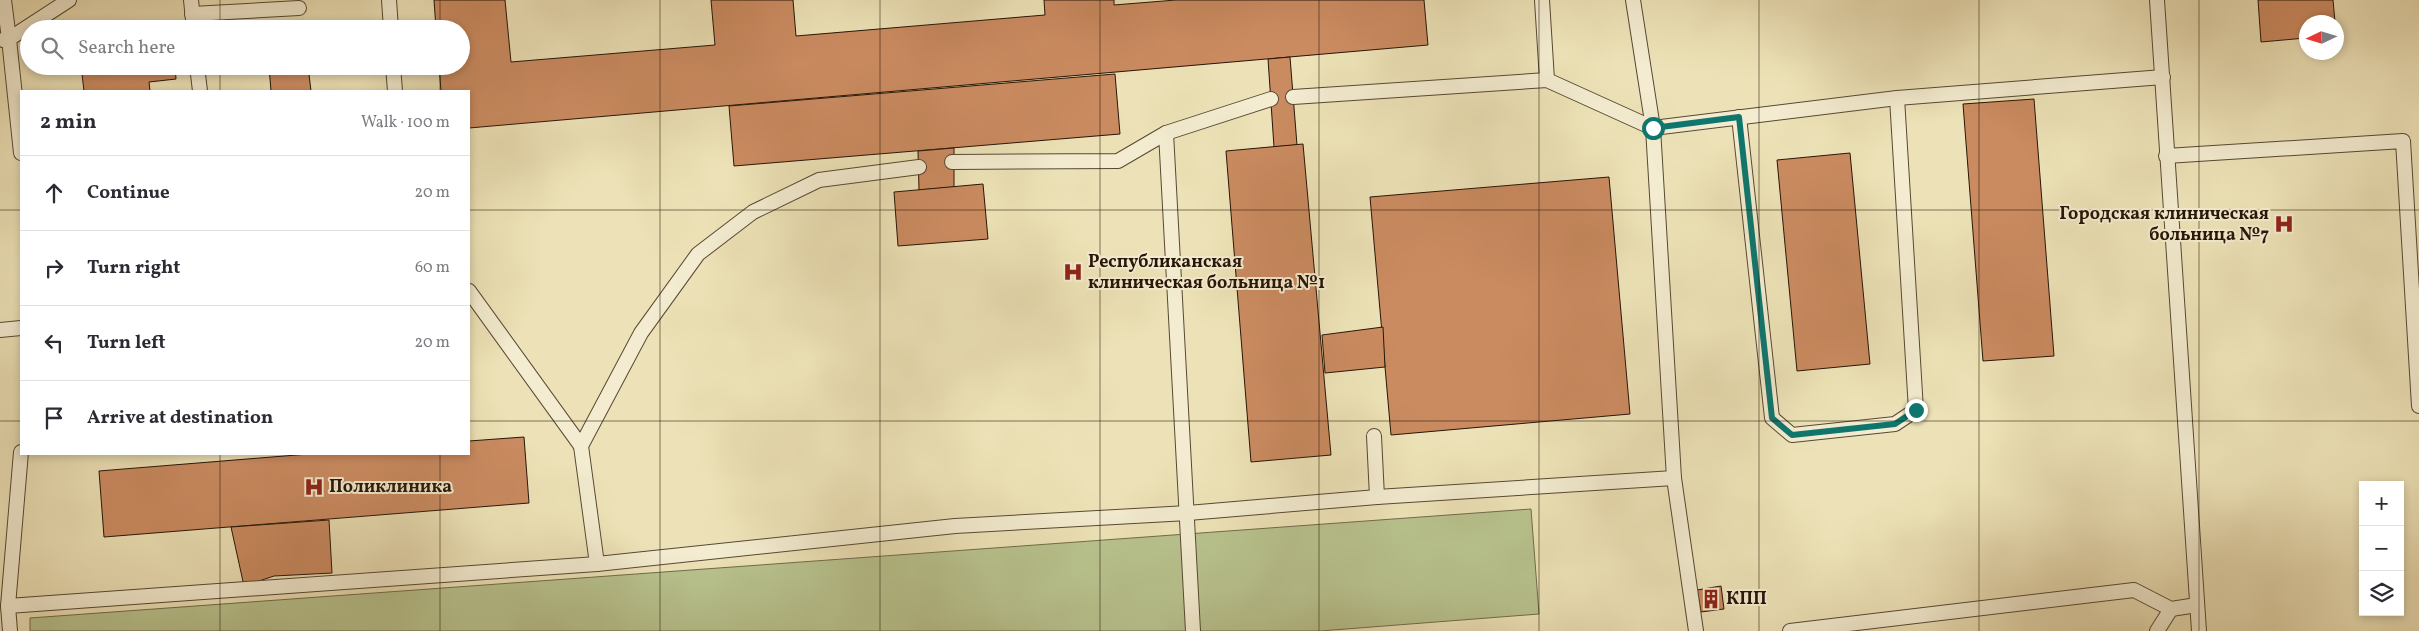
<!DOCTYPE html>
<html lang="en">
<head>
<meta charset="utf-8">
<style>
	body { margin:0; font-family:Vollkorn,serif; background:#f7f7f7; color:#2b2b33 }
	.controls { position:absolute; right:15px; bottom:15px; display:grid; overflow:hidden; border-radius:0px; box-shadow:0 2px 8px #0003 }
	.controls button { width:45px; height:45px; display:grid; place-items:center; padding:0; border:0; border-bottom:1px solid #e1e1e2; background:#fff; color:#2b2b33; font:25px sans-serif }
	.compass { position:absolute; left:2299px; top:15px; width:45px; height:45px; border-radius:50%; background:#fff; box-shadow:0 2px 8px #0003; rotate:266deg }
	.stop { position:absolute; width:15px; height:15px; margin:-11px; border:4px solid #0f766e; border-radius:50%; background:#fff }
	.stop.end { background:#0f766e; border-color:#fff; box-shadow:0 1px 5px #0008 }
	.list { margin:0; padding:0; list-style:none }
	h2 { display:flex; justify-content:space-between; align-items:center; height:65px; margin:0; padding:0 20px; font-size:21px }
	h2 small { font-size:16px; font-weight:400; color:#7c7c81 }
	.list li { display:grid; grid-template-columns:32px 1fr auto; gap:15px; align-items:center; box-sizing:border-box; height:75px; padding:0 20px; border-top:1px solid #e1e1e2 }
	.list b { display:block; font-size:19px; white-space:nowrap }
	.list em { font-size:16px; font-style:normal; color:#7c7c81 }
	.icon { flex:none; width:28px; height:28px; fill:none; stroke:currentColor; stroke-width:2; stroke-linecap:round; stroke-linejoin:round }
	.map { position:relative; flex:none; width:2419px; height:631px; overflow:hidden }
	.search { position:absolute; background:#fff; box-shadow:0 2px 8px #0003; left:20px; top:20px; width:450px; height:55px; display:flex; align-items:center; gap:12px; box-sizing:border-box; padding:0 18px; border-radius:28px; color:#7c7c81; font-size:19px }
	.panel { position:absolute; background:#fff; box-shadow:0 2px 8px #0003; left:20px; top:90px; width:450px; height:365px; border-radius:0px }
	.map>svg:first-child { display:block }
</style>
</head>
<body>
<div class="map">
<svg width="2419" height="631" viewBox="0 0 2419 631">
	<rect width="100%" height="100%" fill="#ede2b7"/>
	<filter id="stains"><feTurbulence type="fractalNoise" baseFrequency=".004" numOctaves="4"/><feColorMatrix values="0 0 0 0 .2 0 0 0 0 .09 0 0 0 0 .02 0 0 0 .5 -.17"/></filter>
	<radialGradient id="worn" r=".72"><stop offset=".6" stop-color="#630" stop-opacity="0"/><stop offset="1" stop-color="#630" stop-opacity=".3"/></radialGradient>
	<polygon fill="#b8c38e" stroke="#706c4a" points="1531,509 1539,614 1320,631 30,631 30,618"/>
	<g fill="#cb8b61" stroke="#271507">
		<polygon points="434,0 505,0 511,62 715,45 711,0 793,0 796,36 1045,15 1044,0 1114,0 1114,5 1176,0 1424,0 1428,45 469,128 469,91 441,91 439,66 461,66 461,29 436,29"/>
		<polygon points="2258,0 2333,0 2335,22 2306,22 2306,38 2261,42"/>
		<polygon points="1290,57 1297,145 1274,147 1268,59"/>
		<polygon points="81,66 175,66 176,79 149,82 150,91 84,91"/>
		<polygon points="308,66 311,91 271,91 269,67"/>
		<polygon points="1115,74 1120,134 734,166 729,106"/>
		<polygon points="2034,99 2054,356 1983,361 1963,104"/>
		<polygon points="1303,144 1331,455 1251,462 1226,151"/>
		<polygon points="954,148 954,187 919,190 918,151"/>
		<polygon points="1850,153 1870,364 1797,371 1777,160"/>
		<polygon points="1609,177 1630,414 1391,435 1370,197"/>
		<polygon points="983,184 988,239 898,246 894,192"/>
		<polygon points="1383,327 1385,367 1325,373 1322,335"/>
		<polygon points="524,437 529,503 104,537 99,471 309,454 469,454 469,441"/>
		<polygon points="329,520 332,573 274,576 244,586 231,527"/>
		<polygon points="1721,586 1724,609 1701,612 1697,590"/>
	</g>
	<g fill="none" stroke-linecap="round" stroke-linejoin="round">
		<defs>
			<g id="lane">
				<polyline points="191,0 194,29"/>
				<polyline points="389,0 391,29"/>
				<polyline points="1542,0 1547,80"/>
				<polyline points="1633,0 1653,128 1674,478 1696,631"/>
				<polyline points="2157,0 2199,631"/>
				<polyline points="192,14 299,8"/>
				<polyline points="3,40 9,39 4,0"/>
				<polyline points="197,66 200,91"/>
				<polyline points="393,66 395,91"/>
				<polyline points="1293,97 1547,80 1653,128 1897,98 2163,77"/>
				<polyline points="1739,117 1772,418 1792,435 1895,424 1916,410 1897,98"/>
				<polyline points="1166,133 1193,631"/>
				<polyline points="21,153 9,39 69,0"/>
				<polyline points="2166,156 2403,141 2419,406"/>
				<polyline points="952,162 1118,161 1166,133 1271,99"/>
				<polyline points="469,291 581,446"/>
				<polyline points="0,330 21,328"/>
				<polyline points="1374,436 1377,497"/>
				<polyline points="597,564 581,446 641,333 698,254 753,212 819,180 919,167"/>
				<polyline points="8,606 597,564 955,526 1188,513 1377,497 1674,478"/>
				<polyline points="10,631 8,606 21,452"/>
				<polyline points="1790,631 2134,590 2171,609 2197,605"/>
				<polyline points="2157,631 2171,609"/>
			</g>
		</defs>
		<use href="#lane" stroke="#584833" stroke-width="16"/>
		<use href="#lane" stroke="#f3ecd0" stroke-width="14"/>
	</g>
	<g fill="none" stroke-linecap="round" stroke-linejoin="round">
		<polyline stroke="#0f766e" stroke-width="6" points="1653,128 1739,117 1772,418 1792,435 1895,424 1916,410"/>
	</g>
	<path fill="none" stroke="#271507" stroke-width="1" stroke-opacity="0.55" d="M 220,0 L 220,29M 440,0 L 440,29M 660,0 L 660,631M 880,0 L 880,631M 1100,0 L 1100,631M 1319,0 L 1319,631M 1539,0 L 1539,631M 1759,0 L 1759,631M 1979,0 L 1979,631M 2199,0 L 2199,631M 220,66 L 220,91M 440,66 L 440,91M 0,210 L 21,210M 469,210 L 2419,210M 0,421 L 21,421M 469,421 L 2419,421M 220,454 L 220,631M 440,454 L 440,631"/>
	<defs>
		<symbol id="hospital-bare" viewBox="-9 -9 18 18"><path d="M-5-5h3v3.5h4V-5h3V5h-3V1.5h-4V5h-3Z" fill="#8f2418" stroke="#f3ecd0" stroke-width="2.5" paint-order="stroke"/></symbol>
		<symbol id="building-bare" viewBox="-9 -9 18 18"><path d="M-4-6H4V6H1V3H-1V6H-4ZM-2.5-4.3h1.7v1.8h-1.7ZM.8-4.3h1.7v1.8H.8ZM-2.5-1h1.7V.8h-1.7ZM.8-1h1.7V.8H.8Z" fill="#8f2418" stroke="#f3ecd0" stroke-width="2.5" paint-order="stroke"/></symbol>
	</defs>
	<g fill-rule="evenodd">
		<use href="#hospital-bare" x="2270" y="210" width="28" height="28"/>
		<use href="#hospital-bare" x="1059" y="258" width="28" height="28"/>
		<use href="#hospital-bare" x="300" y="473" width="28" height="28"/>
		<use href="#building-bare" x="1697" y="585" width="28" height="28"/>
	</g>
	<g text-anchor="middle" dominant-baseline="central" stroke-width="4" stroke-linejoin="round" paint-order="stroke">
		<g font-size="18" font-weight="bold" fill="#271507" stroke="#f3ecd0" text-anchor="start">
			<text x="2269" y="214" text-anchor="end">Городская клиническая<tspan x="2269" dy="21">больница №7</tspan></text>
			<text x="1088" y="262">Республиканская<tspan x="1088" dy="21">клиническая больница №1</tspan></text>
			<text x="329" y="487">Поликлиника</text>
			<text x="1726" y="599">КПП</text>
		</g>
	</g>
	<rect width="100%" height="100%" filter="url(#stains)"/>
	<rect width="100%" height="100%" fill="url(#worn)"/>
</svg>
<div class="controls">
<button>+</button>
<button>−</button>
<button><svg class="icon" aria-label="layers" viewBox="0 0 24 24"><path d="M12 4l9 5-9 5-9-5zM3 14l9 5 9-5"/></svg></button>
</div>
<svg class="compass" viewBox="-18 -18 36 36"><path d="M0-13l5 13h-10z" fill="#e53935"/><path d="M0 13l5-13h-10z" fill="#7c7c81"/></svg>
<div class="stop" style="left:1653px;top:128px"></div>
<div class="stop end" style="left:1916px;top:410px"></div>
<div class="search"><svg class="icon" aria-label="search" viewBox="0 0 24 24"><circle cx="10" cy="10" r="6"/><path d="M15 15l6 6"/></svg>Search here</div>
<section class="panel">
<h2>2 min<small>Walk · 100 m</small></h2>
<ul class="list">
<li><svg class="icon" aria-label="ahead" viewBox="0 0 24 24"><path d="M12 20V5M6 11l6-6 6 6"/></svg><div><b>Continue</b></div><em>20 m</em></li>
<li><svg class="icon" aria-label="right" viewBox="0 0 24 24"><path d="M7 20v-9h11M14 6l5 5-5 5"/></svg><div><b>Turn right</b></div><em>60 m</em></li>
<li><svg class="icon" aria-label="left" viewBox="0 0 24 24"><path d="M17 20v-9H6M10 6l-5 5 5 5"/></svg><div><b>Turn left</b></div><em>20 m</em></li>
<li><svg class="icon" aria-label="arrive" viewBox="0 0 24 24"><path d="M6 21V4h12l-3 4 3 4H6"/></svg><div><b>Arrive at destination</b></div></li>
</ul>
</section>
</div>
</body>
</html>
